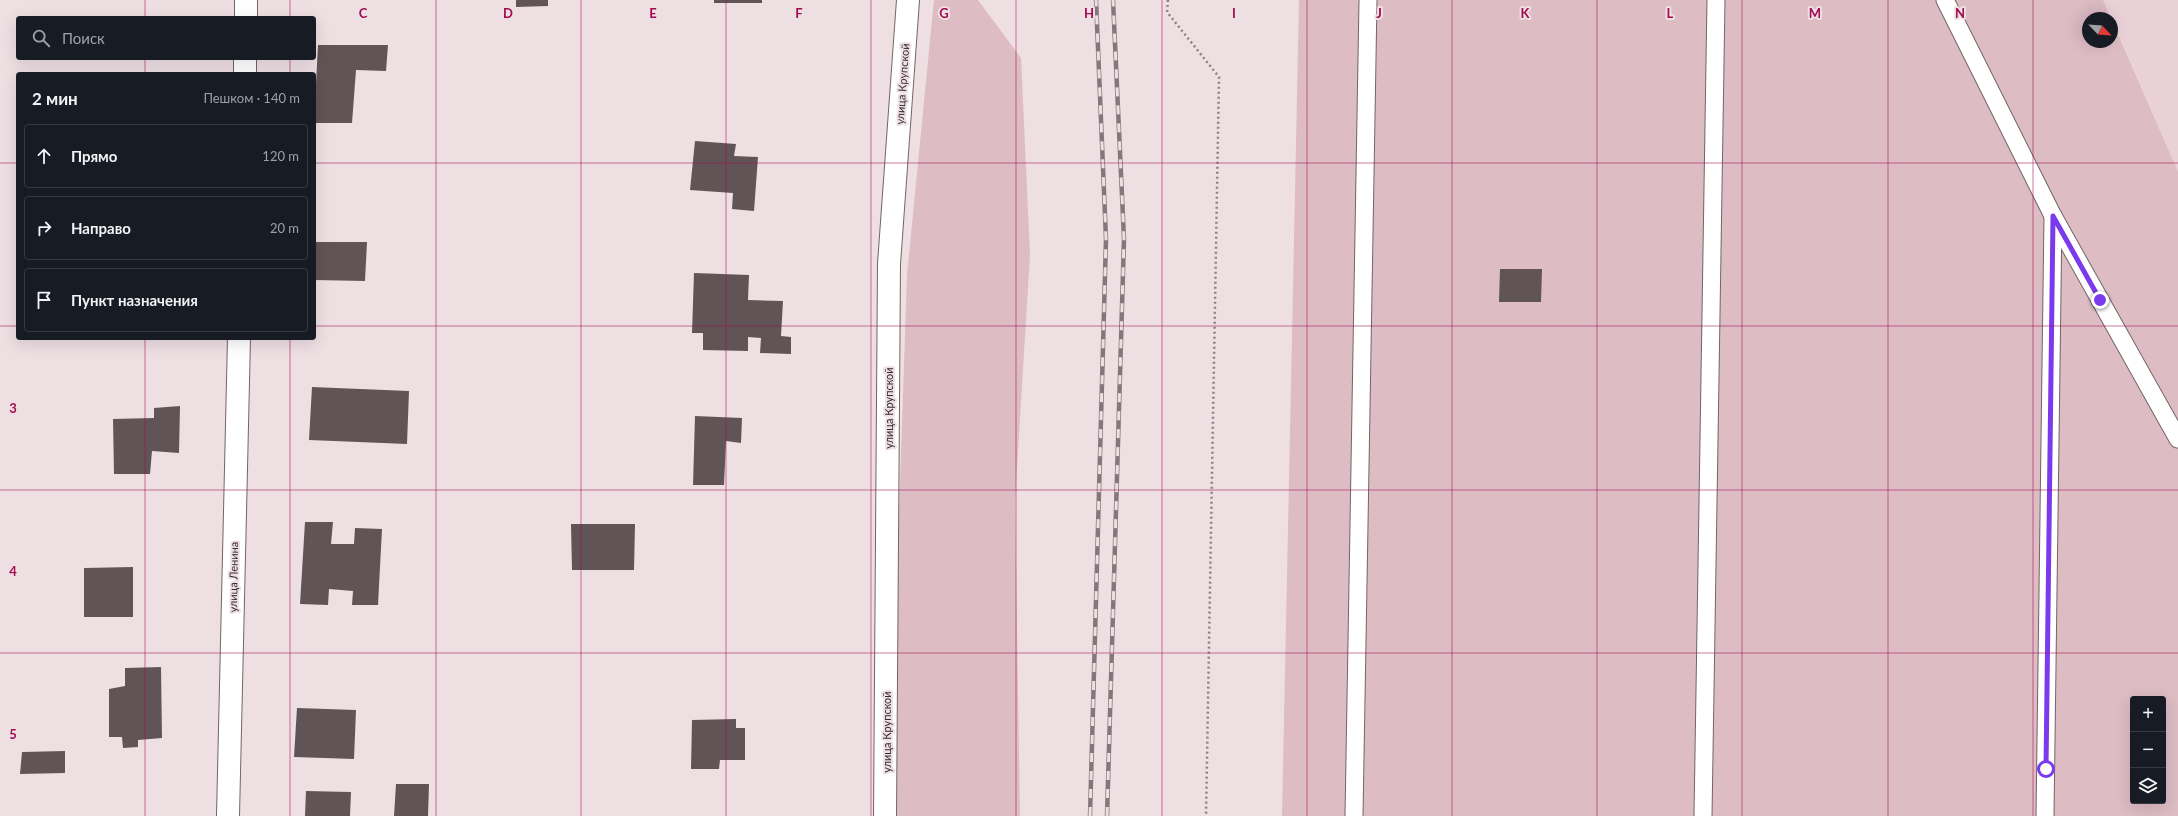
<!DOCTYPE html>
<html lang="ru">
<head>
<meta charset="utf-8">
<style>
	body { margin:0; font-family:Lato,sans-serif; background:#242831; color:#f1f3f6 }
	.controls { position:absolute; right:12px; bottom:12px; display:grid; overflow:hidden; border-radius:4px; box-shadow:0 4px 16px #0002 }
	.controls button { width:36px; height:36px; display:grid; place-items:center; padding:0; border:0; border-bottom:1px solid #363941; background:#171b24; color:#f1f3f6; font:20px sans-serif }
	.compass { position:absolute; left:2082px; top:12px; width:36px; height:36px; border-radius:50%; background:#171b24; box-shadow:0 4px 16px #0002; rotate:115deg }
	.stop { position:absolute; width:12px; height:12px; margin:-9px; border:3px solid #7c3aed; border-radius:50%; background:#fff }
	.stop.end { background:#7c3aed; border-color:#fff; box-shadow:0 1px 4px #0008 }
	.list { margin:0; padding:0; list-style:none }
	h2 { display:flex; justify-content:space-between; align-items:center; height:52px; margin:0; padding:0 16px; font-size:17px }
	h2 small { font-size:13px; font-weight:400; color:#9ea1a6 }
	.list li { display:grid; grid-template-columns:26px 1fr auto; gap:12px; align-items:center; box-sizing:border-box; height:64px; margin:0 8px 8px; padding:0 8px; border:1px solid #363941; border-radius:4px }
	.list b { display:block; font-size:15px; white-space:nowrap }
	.list em { font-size:13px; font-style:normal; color:#9ea1a6 }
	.icon { flex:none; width:22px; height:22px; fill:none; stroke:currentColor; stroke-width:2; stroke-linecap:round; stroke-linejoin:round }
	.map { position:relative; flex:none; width:2178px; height:816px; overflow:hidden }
	.search { position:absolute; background:#171b24; box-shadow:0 4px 16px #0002; left:16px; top:16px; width:300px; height:44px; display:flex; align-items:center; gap:10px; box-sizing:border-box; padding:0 14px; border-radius:4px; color:#9ea1a6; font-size:15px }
	.panel { position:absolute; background:#171b24; box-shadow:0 4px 16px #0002; left:16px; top:72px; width:300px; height:268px; border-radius:4px }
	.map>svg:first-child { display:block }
</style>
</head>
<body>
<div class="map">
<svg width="2178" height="816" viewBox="0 0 2178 816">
	<rect width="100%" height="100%" fill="#eedfe3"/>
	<polygon fill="#e9d1d7" points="2103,0 2178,0 2178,172 2112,18"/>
	<g fill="#ddbcc4" fill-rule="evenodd">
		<polygon points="934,0 978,0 1021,58 1030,255 1015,500 1020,816 889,816 907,275"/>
		<path d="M 1299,0 L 2103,0 L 2111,18 L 2088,18 L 2088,42 L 2112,42 L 2112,20 L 2178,172 L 2178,816 L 1282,816 ZM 2133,699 L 2163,699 L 2163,801 L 2133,801 Z"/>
	</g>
	<g fill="#615457">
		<polygon points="516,0 548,0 548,6 516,7"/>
		<rect x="714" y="0" width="48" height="3"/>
		<polygon points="318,45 388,45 386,71 356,70 352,123 314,123"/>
		<polygon points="695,141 736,144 734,156 758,157 754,211 732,209 733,193 690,190"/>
		<polygon points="314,242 367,242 365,281 314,280"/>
		<polygon points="1500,269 1542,269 1541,302 1499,302"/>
		<polygon points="694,273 749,275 748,300 783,301 781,336 791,337 791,354 760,353 761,338 748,337 748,351 703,350 703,333 692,333"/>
		<polygon points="312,387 409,391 407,444 309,440"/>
		<polygon points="180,406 179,453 152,451 150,474 114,474 113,419 154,418 154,408"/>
		<polygon points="695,416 742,418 741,443 726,441 724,485 693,485"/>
		<polygon points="305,522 333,522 331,544 354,544 355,528 382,529 378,605 352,605 353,591 329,589 328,605 300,604"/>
		<polygon points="571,524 635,524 634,570 572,570"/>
		<polygon points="133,567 133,617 84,617 84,568"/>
		<polygon points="161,667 162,738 138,740 138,747 123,748 122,737 109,737 109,689 125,686 125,668"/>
		<polygon points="297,708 356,710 354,759 294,757"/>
		<polygon points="736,719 736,728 745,728 745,760 720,760 719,769 691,769 692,720"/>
		<polygon points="65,751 65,773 20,774 22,752"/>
		<polygon points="396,784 429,784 428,816 394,816"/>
		<polygon points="306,791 351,792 350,816 305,816"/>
	</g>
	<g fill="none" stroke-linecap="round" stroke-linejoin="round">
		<defs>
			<g id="lane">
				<polyline points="1945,0 2053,216 2178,439"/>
				<polyline points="1354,816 1368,0"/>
				<polyline points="1703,816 1716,0"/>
				<polyline points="2045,816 2053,216"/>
			</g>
			<g id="street">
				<polyline points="246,18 246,0"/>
				<polyline points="245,74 245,58"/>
				<polyline points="228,816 239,338"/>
				<polyline points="885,816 889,264 908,0"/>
			</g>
		</defs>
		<use href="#lane" stroke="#726568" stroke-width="19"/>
		<use href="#street" stroke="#726568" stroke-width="24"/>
		<polyline stroke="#8b8184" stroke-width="2.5" stroke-dasharray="2 3" stroke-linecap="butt" points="1168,0 1167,12 1219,77 1206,816"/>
		<use href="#lane" stroke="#fff" stroke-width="17"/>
		<use href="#street" stroke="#fff" stroke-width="22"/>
		<defs>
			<g id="rail">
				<polyline points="1090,816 1106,239 1096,0"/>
				<polyline points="1107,816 1124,239 1113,0"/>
			</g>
		</defs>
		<use href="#rail" stroke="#82787b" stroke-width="4.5"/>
		<use href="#rail" stroke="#eedfe3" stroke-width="3" stroke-dasharray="9" stroke-linecap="butt"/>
	</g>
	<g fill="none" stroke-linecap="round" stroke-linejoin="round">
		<polyline stroke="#7c3aed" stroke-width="5" points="2046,769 2053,216 2100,300"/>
	</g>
	<path fill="none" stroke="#a00b51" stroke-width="1" stroke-opacity="0.55" d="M 145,0 L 145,18M 290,0 L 290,18M 436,0 L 436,816M 581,0 L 581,816M 726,0 L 726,816M 871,0 L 871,816M 1016,0 L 1016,816M 1162,0 L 1162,816M 1307,0 L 1307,816M 1452,0 L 1452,816M 1597,0 L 1597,816M 1742,0 L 1742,816M 1888,0 L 1888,816M 2033,0 L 2033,816M 145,58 L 145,74M 290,58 L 290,74M 0,163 L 18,163M 314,163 L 2178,163M 0,326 L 18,326M 314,326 L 2178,326M 145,338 L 145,816M 290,338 L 290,816M 0,490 L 2178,490M 0,653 L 2178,653"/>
	<g text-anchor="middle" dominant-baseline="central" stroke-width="4" stroke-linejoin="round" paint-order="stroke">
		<g font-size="11" fill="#322d2e" stroke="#eedfe3">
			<text transform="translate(902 84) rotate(-86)">улица Крупской</text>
			<text transform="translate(888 408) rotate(-90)">улица Крупской</text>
			<text transform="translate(233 577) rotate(-89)">улица Ленина</text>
			<text transform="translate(886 732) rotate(-90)">улица Крупской</text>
		</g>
	</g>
	<g font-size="13" text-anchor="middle" font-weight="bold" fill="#a00b51" stroke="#eedfe3" stroke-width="4" stroke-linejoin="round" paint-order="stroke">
		<text x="363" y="18">C</text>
		<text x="508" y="18">D</text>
		<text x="653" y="18">E</text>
		<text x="799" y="18">F</text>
		<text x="944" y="18">G</text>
		<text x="1089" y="18">H</text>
		<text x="1234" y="18">I</text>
		<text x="1379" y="18">J</text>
		<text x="1525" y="18">K</text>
		<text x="1670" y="18">L</text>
		<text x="1815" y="18">M</text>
		<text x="1960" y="18">N</text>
		<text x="13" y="413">3</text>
		<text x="13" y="576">4</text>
		<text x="13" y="739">5</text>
	</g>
</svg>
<div class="controls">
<button>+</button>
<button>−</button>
<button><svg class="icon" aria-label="layers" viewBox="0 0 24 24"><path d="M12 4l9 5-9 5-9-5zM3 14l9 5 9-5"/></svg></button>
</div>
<svg class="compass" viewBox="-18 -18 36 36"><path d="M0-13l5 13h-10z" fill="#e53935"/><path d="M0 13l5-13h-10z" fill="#9ea1a6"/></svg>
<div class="stop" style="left:2046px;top:769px"></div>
<div class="stop end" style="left:2100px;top:300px"></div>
<div class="search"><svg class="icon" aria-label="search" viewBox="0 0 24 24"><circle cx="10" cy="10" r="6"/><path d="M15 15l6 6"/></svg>Поиск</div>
<section class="panel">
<h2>2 мин<small>Пешком · 140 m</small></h2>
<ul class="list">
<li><svg class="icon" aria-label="ahead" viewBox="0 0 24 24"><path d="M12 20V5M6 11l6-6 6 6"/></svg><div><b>Прямо</b></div><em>120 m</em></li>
<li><svg class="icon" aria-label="right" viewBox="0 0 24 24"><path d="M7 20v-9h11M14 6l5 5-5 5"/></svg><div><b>Направо</b></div><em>20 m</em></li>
<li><svg class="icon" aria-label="arrive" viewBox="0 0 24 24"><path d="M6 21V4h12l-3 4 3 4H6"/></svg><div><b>Пункт назначения</b></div></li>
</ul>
</section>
</div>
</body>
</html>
